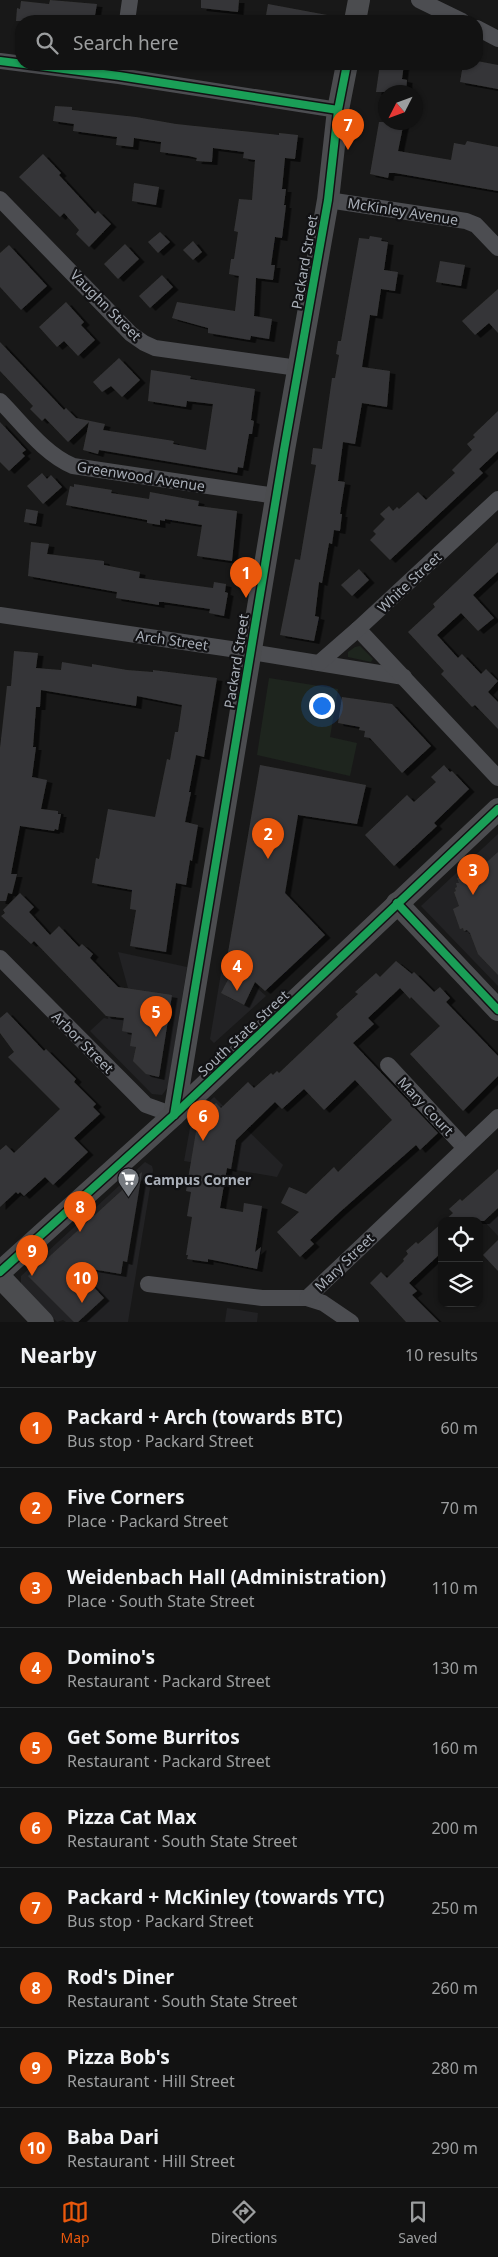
<!DOCTYPE html>
<html lang="en">
<head>
<meta charset="utf-8">
<style>
	body { margin:0; font-family:"Noto Sans",sans-serif; background:#1f2020; color:#f1f3f6 }
	.controls { position:absolute; right:15px; bottom:15px; display:grid; overflow:hidden; border-radius:10px; box-shadow:0 1px 4px #0004 }
	.controls button { width:45px; height:45px; display:grid; place-items:center; padding:0; border:0; border-bottom:1px solid #313232; background:#121212; color:#f1f3f6; font:25px sans-serif }
	.compass { position:absolute; left:378px; top:85px; width:45px; height:45px; border-radius:50%; background:#121212; box-shadow:0 1px 4px #0004; rotate:228deg }
	.you { position:absolute; left:321px; top:705px; width:18px; height:18px; margin:-12px; border:4px solid #fff; border-radius:50%; background:#1a73e8; box-shadow:0 0 0 8px #1a73e833 }
	.badge { display:grid; place-items:center; width:32px; height:32px; border-radius:50%; background:#ea580c; color:#fff; font-size:16px; font-weight:700 }
	.pin { position:absolute; translate:-50% -41px; filter:drop-shadow(0 1px 2px #0008) }
	.pin::after { content:''; position:absolute; top:26px; width:18px; height:15px; background:inherit; clip-path:polygon(0 0,100% 0,50% 100%) }
	.list { margin:0; padding:0; list-style:none }
	h2 { display:flex; justify-content:space-between; align-items:center; height:65px; margin:0; padding:0 20px; font-size:21px }
	h2 small { font-size:16px; font-weight:400; color:#9c9e9f }
	.list li { display:grid; grid-template-columns:32px 1fr auto; gap:15px; align-items:center; box-sizing:border-box; height:80px; padding:0 20px; border-top:1px solid #313232 }
	.list b { display:block; font-size:19px; white-space:nowrap }
	.list p { margin:0; font-size:16px; white-space:nowrap; color:#9c9e9f }
	.list em { font-size:16px; font-style:normal; color:#9c9e9f }
	.icon { flex:none; width:28px; height:28px; fill:none; stroke:currentColor; stroke-width:2; stroke-linecap:round; stroke-linejoin:round }
	.map { position:relative; flex:none; width:498px; height:1322px; overflow:hidden }
	.search { position:absolute; background:#121212; box-shadow:0 1px 4px #0004; left:15px; right:15px; top:15px; height:55px; display:flex; align-items:center; gap:12px; box-sizing:border-box; padding:0 18px; border-radius:20px; color:#9c9e9f; font-size:19px }
	.sheet { height:865px; background:#121212 }
	nav { display:flex; justify-content:space-around; align-items:center; box-sizing:border-box; height:70px; border-top:1px solid #313232; background:#121212; font-size:14px; color:#9c9e9f }
	nav a { display:grid; justify-items:center; gap:2px }
	nav .on { color:#ea580c }
	.map>svg:first-child { display:block }
</style>
</head>
<body>
<div class="map">
<svg width="498" height="1322" viewBox="0 0 498 1322">
	<defs>
		<filter id="shadow"><feDropShadow dx="5.5" dy="3" stdDeviation="0" flood-color="#0009"/></filter>
	</defs>
	<rect width="100%" height="100%" fill="#181818"/>
	<g fill="#222224">
		<polygon points="498,834 498,986 421,906"/>
		<polygon points="118,952 187,967 168,1087 162,1095 152,1094 90,1031 104,1018 108,1019 109,1013 119,1002 124,988 128,988"/>
		<polygon points="221,973 247,979 266,996 214,1043 210,1039"/>
		<polygon points="214,1097 283,1165 277,1177 184,1161 192,1117"/>
		<polygon points="145,1162 152,1166 153,1170 128,1322 66,1322 63,1320 57,1322 21,1285 21,1276"/>
		<polygon points="498,1204 498,1236 482,1219"/>
		<polygon points="227,1308 258,1313 257,1322 225,1322"/>
	</g>
	<g fill="#1e251e">
		<polygon points="360,646 373,659 371,662 348,657 348,652 355,647"/>
		<polygon points="269,678 338,689 330,737 357,743 350,776 257,755"/>
	</g>
	<g fill="#363637" filter="url(#shadow)">
		<polygon points="50,0 97,4 94,21 16,21 17,8 20,9 21,1 49,4"/>
		<polygon points="201,0 239,0 238,12 201,8"/>
		<polygon points="268,4 327,15 326,21 265,21"/>
		<polygon points="477,61 498,65 498,89 460,82 463,64 477,64"/>
		<polygon points="380,64 404,64 402,79 407,80 406,92 376,92"/>
		<polygon points="55,106 72,107 72,110 136,117 176,124 279,135 279,133 298,135 295,159 285,158 282,189 286,189 284,205 286,205 282,238 275,237 271,265 275,265 273,280 256,278 254,316 272,319 269,339 251,336 250,340 208,333 208,328 172,318 177,302 235,311 239,276 229,274 231,259 234,259 238,232 234,231 239,199 252,200 255,160 243,158 244,152 213,148 212,162 196,161 197,158 189,156 160,152 161,142 134,138 133,147 116,145 117,137 73,131 74,124 53,121"/>
		<polygon points="379,122 404,122 398,151 451,160 454,143 465,145 467,141 498,147 498,191 395,173 389,173 388,178 370,174"/>
		<polygon points="43,154 61,173 59,175 95,214 98,211 111,224 89,247 76,234 79,230 64,213 60,217 19,177"/>
		<polygon points="134,183 159,187 156,205 132,201"/>
		<polygon points="160,232 170,242 158,253 148,242"/>
		<polygon points="370,236 382,238 381,241 388,242 384,270 398,272 395,291 381,289 377,316 370,315 362,367 390,371 387,407 362,403 355,444 343,442 338,481 345,482 340,514 342,514 340,531 334,530 332,544 329,543 322,583 319,582 315,616 319,617 314,641 280,635 295,559 300,560 316,465 311,464 313,448 322,449 332,378 335,378 339,355 336,354 338,341 341,341 359,238 369,239"/>
		<polygon points="193,241 202,252 193,260 183,250"/>
		<polygon points="125,244 139,259 118,279 104,264"/>
		<polygon points="9,245 47,286 21,310 0,287 0,253"/>
		<polygon points="440,261 465,265 461,286 436,282"/>
		<polygon points="162,275 173,287 150,308 139,296"/>
		<polygon points="498,289 498,333 489,323 475,335 462,321"/>
		<polygon points="66,302 84,322 81,325 95,340 78,356 64,341 57,347 39,327"/>
		<polygon points="0,342 64,410 66,408 76,418 105,424 103,430 174,441 173,444 206,450 213,404 187,401 186,407 148,401 151,370 191,376 190,379 255,389 251,420 254,421 252,434 249,434 243,468 238,467 237,473 99,450 98,454 83,450 89,422 68,442 45,418 42,421 30,409 33,406 0,371"/>
		<polygon points="119,358 140,380 122,397 111,386 102,392 93,382"/>
		<polygon points="498,411 498,451 479,469 483,473 390,560 370,540 376,534 373,531 385,519 380,514 389,506 393,511 397,507 399,509 418,492 426,500 455,473 452,470 472,450 467,444 475,437 473,435"/>
		<polygon points="0,422 26,450 22,453 25,456 9,471 0,462"/>
		<polygon points="42,473 47,479 51,475 62,487 43,504 27,486"/>
		<polygon points="74,484 112,490 111,493 149,499 150,492 199,501 198,506 237,511 232,561 197,556 202,525 165,519 165,521 160,520 160,525 147,523 147,520 66,505 70,486 74,487"/>
		<polygon points="26,509 38,511 36,524 24,522"/>
		<polygon points="31,542 49,544 47,554 104,561 104,565 140,572 139,578 213,588 214,582 226,584 225,592 228,593 224,616 209,613 210,609 163,602 159,602 159,605 116,598 117,592 28,576"/>
		<polygon points="498,542 498,572 473,595 494,618 478,631 461,613 437,635 458,658 462,654 481,674 486,669 498,681 488,692 498,702 498,729 475,705 472,707 441,674 444,671 408,632 435,607 433,604"/>
		<polygon points="359,569 369,580 352,596 341,585"/>
		<polygon points="14,651 38,653 36,668 61,670 62,662 92,667 92,664 127,670 153,672 153,670 217,678 204,757 196,755 189,792 191,792 185,822 198,825 192,861 190,860 186,885 176,883 166,952 130,946 136,910 130,909 132,890 92,883 96,858 99,859 108,809 155,817 167,759 170,760 175,732 178,732 182,705 137,696 136,706 41,690 40,707 36,707 33,747 36,747 32,777 47,780 41,809 58,811 58,814 61,814 58,830 55,829 54,831 20,826 11,874 17,874 12,894 8,893 6,901 0,901 0,748 7,686 11,686"/>
		<polygon points="342,697 392,704 431,746 402,773 370,738 364,737 365,731 359,730 360,727 338,723"/>
		<polygon points="260,765 366,785 357,824 298,815 285,893 325,935 265,991 255,982 244,1005 221,993 232,972 225,970"/>
		<polygon points="444,765 450,772 452,771 469,789 434,823 437,826 394,866 365,835 407,795 414,802 436,782 431,777"/>
		<polygon points="498,852 498,975 478,954 470,933 467,930 464,931 463,928 460,929 453,909 459,906 454,892 456,891 455,888 457,887 456,883 459,883 457,878 478,870"/>
		<polygon points="20,893 34,907 29,912 50,935 59,926 79,947 82,944 93,954 90,958 118,987 172,995 159,1077 146,1074 133,1061 136,1047 130,1046 132,1033 122,1031 124,1018 106,1016 34,941 31,944 1,916 5,913 3,910"/>
		<polygon points="396,961 412,974 414,972 434,992 440,987 450,998 446,1002 498,1056 498,1076 463,1111 410,1054 440,1026 411,997 410,999 400,988 368,1018 374,1024 353,1043 438,1133 420,1150 416,1145 341,1211 310,1240 314,1244 300,1257 277,1232 299,1212 281,1203 289,1187 306,1194 334,1167 338,1172 392,1120 355,1080 324,1110 304,1089 282,1109 275,1102 236,1140 231,1169 227,1168 220,1208 243,1212 244,1203 262,1206 255,1252 261,1247 257,1269 208,1259 208,1262 187,1259 188,1255 186,1255 192,1217 187,1216 191,1192 186,1191 198,1120 216,1103 221,1108 248,1082 254,1088 271,1073 273,1075 277,1071 279,1073 338,1017 336,1014 358,994 355,992 376,973 380,977"/>
		<polygon points="7,1012 44,1051 46,1049 76,1079 74,1082 96,1104 93,1107 100,1114 74,1138 88,1152 53,1185 45,1177 24,1196 20,1192 18,1194 16,1192 0,1207 0,1150 6,1145 14,1153 60,1109 8,1057 14,1052 0,1033 0,1018"/>
		<polygon points="498,1169 498,1208 484,1221 444,1221 453,1213 449,1209 460,1199 462,1201"/>
		<polygon points="142,1172 127,1262 123,1261 121,1274 74,1266 104,1298 78,1322 74,1322 28,1276"/>
		<polygon points="442,1223 442,1252 409,1283 417,1291 412,1295 439,1322 406,1322 370,1283 381,1272 387,1278 404,1261 403,1259 408,1254 406,1251 416,1242 418,1244"/>
		<polygon points="498,1240 498,1271 483,1255"/>
	</g>
	<g fill="none" stroke-linecap="round" stroke-linejoin="round">
		<g stroke="#4c4d51" stroke-width="16">
			<polyline points="419,0 462,21"/>
			<polyline points="127,21 130,0"/>
			<polyline points="477,28 498,39"/>
			<polyline points="0,61 119,76 338,110"/>
			<polyline points="0,199 131,334 144,343 155,348 298,368"/>
			<polyline points="328,200 466,221 476,225 498,248"/>
			<path d="M 0,401 C 22,423 44,454 73,466 L 276,496"/>
			<polyline points="0,615 251,652 404,677"/>
			<polyline points="358,629 498,778"/>
			<polyline points="319,663 358,629 498,499"/>
			<polyline points="0,958 146,1105 174,1115"/>
			<polyline points="388,1065 465,1148"/>
			<polyline points="148,1284 262,1298 307,1298 323,1303 351,1322"/>
			<polyline points="307,1298 498,1117"/>
		</g>
		<g stroke="#4b4c4f" stroke-width="22">
			<polyline points="355,21 359,0"/>
			<polyline points="397,903 498,1010"/>
			<polyline points="174,1115 284,450 328,200 338,110 347,64"/>
			<polyline points="0,1272 174,1115 498,809"/>
			<polyline points="0,1277 43,1322"/>
		</g>
		<defs>
			<g id="cycleway">
				<polyline points="0,61 119,76 338,110"/>
				<polyline points="397,903 498,1010"/>
				<polyline points="174,1115 284,450 328,200 338,110 347,64"/>
				<polyline points="0,1272 174,1115 498,809"/>
			</g>
		</defs>
		<use href="#cycleway" stroke="#121214" stroke-width="11"/>
		<use href="#cycleway" stroke="#1a9f57" stroke-width="8"/>
	</g>
	<defs>
		<symbol id="supermarket-pin" viewBox="-11 -11 22 30"><path d="M0 17L-7.5 6A9.5 9.5 0 1 1 7.5 6Z" fill="#767a80" stroke="#121214"/><path d="M-6-5.5h2.5l.6 2H6L4.5 2H-2.5L-4.4-4H-6ZM-1.5 3.2a1.3 1.3 0 1 0 .1 0ZM3 3.2a1.3 1.3 0 1 0 .1 0Z" fill="#fff"/></symbol>
	</defs>
	<g fill-rule="evenodd">
		<use href="#supermarket-pin" x="116" y="1166" width="25" height="34"/>
	</g>
	<g text-anchor="middle" dominant-baseline="central" stroke-width="4.5" stroke-linejoin="round" paint-order="stroke">
		<g font-size="14" fill="#a9afb8" stroke="#121214">
			<text transform="translate(403 211) rotate(9)">McKinley Avenue</text>
			<text transform="translate(304 262) rotate(-80)">Packard Street</text>
			<text transform="translate(106 305) rotate(45)">Vaughn Street</text>
			<text transform="translate(141 476) rotate(9)">Greenwood Avenue</text>
			<text transform="translate(409 582) rotate(-43)">White Street</text>
			<text transform="translate(172 640) rotate(8)">Arch Street</text>
			<text transform="translate(236 661) rotate(-81)">Packard Street</text>
			<text transform="translate(243 1033) rotate(-43)">South State Street</text>
			<text transform="translate(83 1042) rotate(45)">Arbor Street</text>
			<text transform="translate(426 1106) rotate(47)">Mary Court</text>
			<text transform="translate(344 1262) rotate(-44)">Mary Street</text>
		</g>
		<g font-size="14" font-weight="bold" fill="#a9afb8" stroke="#121214" text-anchor="start">
			<text x="144" y="1179">Campus Corner</text>
		</g>
	</g>
</svg>
<div class="controls">
<button><svg class="icon" aria-label="locate" viewBox="0 0 24 24"><circle cx="12" cy="12" r="6"/><path d="M12 2v4M12 18v4M2 12h4M18 12h4"/></svg></button>
<button><svg class="icon" aria-label="layers" viewBox="0 0 24 24"><path d="M12 4l9 5-9 5-9-5zM3 14l9 5 9-5"/></svg></button>
</div>
<svg class="compass" viewBox="-18 -18 36 36"><path d="M0-13l5 13h-10z" fill="#e53935"/><path d="M0 13l5-13h-10z" fill="#9c9e9f"/></svg>
<div class="you"></div>
<div class="pin badge" style="left:246px;top:598px">1</div>
<div class="pin badge" style="left:268px;top:859px">2</div>
<div class="pin badge" style="left:473px;top:895px">3</div>
<div class="pin badge" style="left:237px;top:991px">4</div>
<div class="pin badge" style="left:156px;top:1037px">5</div>
<div class="pin badge" style="left:203px;top:1141px">6</div>
<div class="pin badge" style="left:348px;top:150px">7</div>
<div class="pin badge" style="left:80px;top:1232px">8</div>
<div class="pin badge" style="left:32px;top:1276px">9</div>
<div class="pin badge" style="left:82px;top:1303px">10</div>
<div class="search"><svg class="icon" aria-label="search" viewBox="0 0 24 24"><circle cx="10" cy="10" r="6"/><path d="M15 15l6 6"/></svg>Search here</div>
</div>
<section class="sheet">
<h2>Nearby<small>10 results</small></h2>
<ul class="list">
<li><span class="badge">1</span><div><b>Packard + Arch (towards BTC)</b><p>Bus stop · Packard Street</p></div><em>60 m</em></li>
<li><span class="badge">2</span><div><b>Five Corners</b><p>Place · Packard Street</p></div><em>70 m</em></li>
<li><span class="badge">3</span><div><b>Weidenbach Hall (Administration)</b><p>Place · South State Street</p></div><em>110 m</em></li>
<li><span class="badge">4</span><div><b>Domino's</b><p>Restaurant · Packard Street</p></div><em>130 m</em></li>
<li><span class="badge">5</span><div><b>Get Some Burritos</b><p>Restaurant · Packard Street</p></div><em>160 m</em></li>
<li><span class="badge">6</span><div><b>Pizza Cat Max</b><p>Restaurant · South State Street</p></div><em>200 m</em></li>
<li><span class="badge">7</span><div><b>Packard + McKinley (towards YTC)</b><p>Bus stop · Packard Street</p></div><em>250 m</em></li>
<li><span class="badge">8</span><div><b>Rod's Diner</b><p>Restaurant · South State Street</p></div><em>260 m</em></li>
<li><span class="badge">9</span><div><b>Pizza Bob's</b><p>Restaurant · Hill Street</p></div><em>280 m</em></li>
<li><span class="badge">10</span><div><b>Baba Dari</b><p>Restaurant · Hill Street</p></div><em>290 m</em></li>
</ul>
</section>
<nav>
<a class="on"><svg class="icon" aria-label="map" viewBox="0 0 24 24"><path d="M3 6l6-2 6 2 6-2v14l-6 2-6-2-6 2zM9 4v14M15 6v14"/></svg>Map</a>
<a><svg class="icon" aria-label="directions" viewBox="0 0 24 24"><path d="M12 3l9 9-9 9-9-9zM9 14v-3h6M13 9l2 2-2 2"/></svg>Directions</a>
<a><svg class="icon" aria-label="saved" viewBox="0 0 24 24"><path d="M7 4h10v16l-5-4-5 4z"/></svg>Saved</a>
</nav>
</body>
</html>
